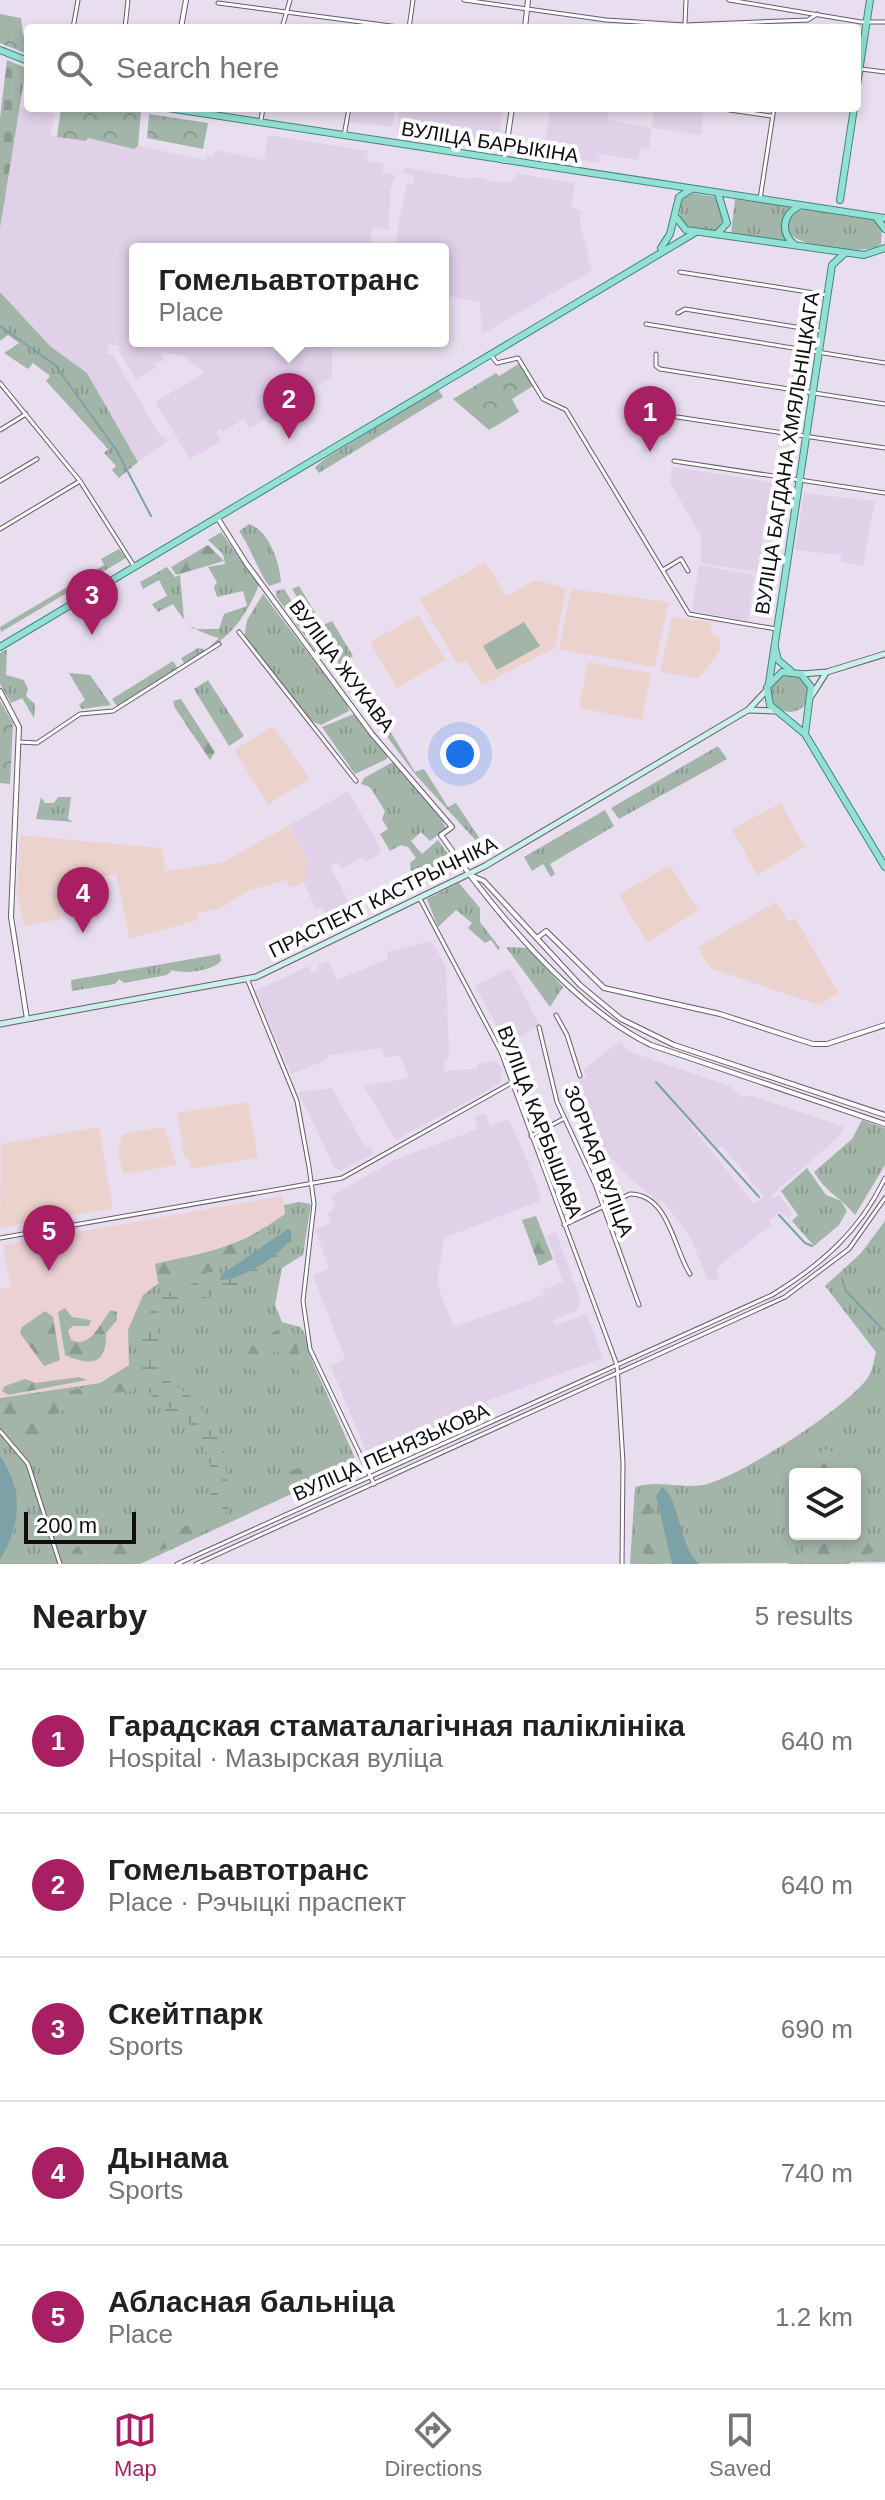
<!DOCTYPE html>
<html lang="en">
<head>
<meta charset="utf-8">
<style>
	body { margin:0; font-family:Arial,sans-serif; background:#f2f2f2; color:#202124 }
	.controls { position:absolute; right:24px; bottom:24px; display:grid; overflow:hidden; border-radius:8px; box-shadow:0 4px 12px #0003 }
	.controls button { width:72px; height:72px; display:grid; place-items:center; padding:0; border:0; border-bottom:2px solid #e0e0e0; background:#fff; color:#202124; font:40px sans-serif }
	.scale { position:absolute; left:24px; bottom:20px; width:112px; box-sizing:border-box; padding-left:8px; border:4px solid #100d12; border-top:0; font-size:22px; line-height:28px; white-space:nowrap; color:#100d12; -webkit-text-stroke:6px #fff; paint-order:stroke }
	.you { position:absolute; left:460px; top:754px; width:28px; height:28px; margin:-20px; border:6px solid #fff; border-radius:50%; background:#1a73e8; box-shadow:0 0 0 12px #1a73e833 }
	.badge { display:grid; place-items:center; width:52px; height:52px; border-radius:50%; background:#a81f64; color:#fff; font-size:26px; font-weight:700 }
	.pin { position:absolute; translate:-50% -66px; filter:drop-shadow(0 2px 4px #0008) }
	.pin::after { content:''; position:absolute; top:42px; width:28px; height:24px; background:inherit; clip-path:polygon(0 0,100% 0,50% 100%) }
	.popup { position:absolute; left:129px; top:243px; width:320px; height:104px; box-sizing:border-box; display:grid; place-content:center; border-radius:8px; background:#fff; filter:drop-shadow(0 2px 6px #0005); font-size:26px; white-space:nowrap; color:#757577 }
	.popup b { font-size:30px; color:#202124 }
	.popup::after { content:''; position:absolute; left:50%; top:100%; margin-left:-16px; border:16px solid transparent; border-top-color:#fff }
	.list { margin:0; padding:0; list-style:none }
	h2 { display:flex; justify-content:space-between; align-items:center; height:104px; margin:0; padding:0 32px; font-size:34px }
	h2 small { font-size:26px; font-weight:400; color:#757577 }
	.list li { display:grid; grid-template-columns:52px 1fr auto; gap:24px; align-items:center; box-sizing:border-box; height:144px; padding:0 32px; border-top:2px solid #e0e0e0 }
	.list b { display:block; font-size:30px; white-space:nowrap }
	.list p { margin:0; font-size:26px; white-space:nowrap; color:#757577 }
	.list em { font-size:26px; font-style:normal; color:#757577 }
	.icon { flex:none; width:44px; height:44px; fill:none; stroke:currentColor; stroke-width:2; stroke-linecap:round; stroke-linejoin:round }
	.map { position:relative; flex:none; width:885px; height:1564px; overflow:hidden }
	.search { position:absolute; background:#fff; box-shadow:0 4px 12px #0003; left:24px; right:24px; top:24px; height:88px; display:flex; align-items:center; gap:20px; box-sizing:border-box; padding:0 28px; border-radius:8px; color:#757577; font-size:30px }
	.sheet { height:824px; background:#fff }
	nav { display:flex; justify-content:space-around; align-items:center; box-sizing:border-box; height:112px; border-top:2px solid #e0e0e0; background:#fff; font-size:22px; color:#757577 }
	nav a { display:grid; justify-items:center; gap:4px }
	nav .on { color:#a81f64 }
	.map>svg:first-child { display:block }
</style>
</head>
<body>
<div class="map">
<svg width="885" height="1564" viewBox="0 0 885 1564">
	<defs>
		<pattern id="grass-tufts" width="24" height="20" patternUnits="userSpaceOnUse" patternTransform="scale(2)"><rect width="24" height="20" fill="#a3b4a9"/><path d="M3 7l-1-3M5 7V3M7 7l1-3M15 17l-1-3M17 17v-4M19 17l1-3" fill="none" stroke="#8b9a90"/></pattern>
		<pattern id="forest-firs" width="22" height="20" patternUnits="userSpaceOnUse" patternTransform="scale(2)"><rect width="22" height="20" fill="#a3b4a9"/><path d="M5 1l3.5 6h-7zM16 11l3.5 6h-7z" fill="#8b9a90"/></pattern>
		<pattern id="wetland-marsh" width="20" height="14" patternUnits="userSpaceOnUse" patternTransform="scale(2)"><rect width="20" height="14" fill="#a3b4a9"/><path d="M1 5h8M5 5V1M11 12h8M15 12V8" fill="none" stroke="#8b9a90"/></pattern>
		<pattern id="cemetery-stones" width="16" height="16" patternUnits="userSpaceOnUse" patternTransform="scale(2)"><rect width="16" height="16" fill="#a3b4a9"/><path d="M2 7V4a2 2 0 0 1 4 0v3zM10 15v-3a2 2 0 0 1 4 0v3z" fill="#8b9a90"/></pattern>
		<pattern id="park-crowns" width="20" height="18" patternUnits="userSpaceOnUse" patternTransform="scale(2)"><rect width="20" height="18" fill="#a3b4a9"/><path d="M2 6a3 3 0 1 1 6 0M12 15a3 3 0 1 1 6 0" fill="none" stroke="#8b9a90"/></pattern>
	</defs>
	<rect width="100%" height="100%" fill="#e9deef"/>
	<g fill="#e0d1e8" fill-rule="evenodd">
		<polygon points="19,108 55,114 50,136 86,141 87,138 134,149 135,145 205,160 207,155 214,156 215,150 264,160 268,135 368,151 367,161 384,164 382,173 396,175 390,190 389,230 373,227 369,249 135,249 135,341 332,341 332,377 250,428 244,419 223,432 220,429 216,433 221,441 190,459 155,402 204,373 183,356 162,352 164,360 155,364 156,368 136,379 119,352 120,346 109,344 107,353 113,355 161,437 164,436 168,441 138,462 87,373 50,346 0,292 0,228"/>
		<polygon points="353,108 395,108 392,127 350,122"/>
		<polygon points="400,108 503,108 498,146 397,132"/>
		<polygon points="550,108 609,108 608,120 651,128 654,108 704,109 701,135 652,128 649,148 640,149 638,160 600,154 598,163 543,156"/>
		<polygon points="404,167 468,179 479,177 495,182 511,182 518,174 575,183 571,208 581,210 580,223 589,257 587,259 593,270 482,334 480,302 443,295 443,249 401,249 397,238 400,216 407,183 413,184 414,176 403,173"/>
		<polygon points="672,467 785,484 778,537 762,537 762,544 775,548 773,575 701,563 701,530 698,531 670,483"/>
		<polygon points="804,493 875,501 863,566 841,562 842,555 795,550"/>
		<polygon points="699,565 754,575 748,621 692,611"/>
		<polygon points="348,791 381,849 379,855 366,861 363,857 341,869 337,862 330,866 350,904 327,916 322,907 316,909 302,879 303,868 309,865 290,825"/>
		<polygon points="431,941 446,966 449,1058 445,1059 443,1071 477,1069 478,1064 495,1060 503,1070 499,1084 396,1140 364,1086 409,1078 400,1055 384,1058 382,1048 329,1055 327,1060 291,1074 255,991 309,966 312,973 319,970 318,965 328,961 337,980 388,959 387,952"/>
		<polygon points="510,968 539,1025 507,1045 475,986"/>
		<path d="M 620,1041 L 628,1051 L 732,1087 L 741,1097 L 752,1096 L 845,1127 L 838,1137 L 771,1196 L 774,1198 L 779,1195 L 793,1213 L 789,1218 L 780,1212 L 769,1220 L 771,1225 L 716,1268 L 719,1280 L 708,1280 L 690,1237 L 662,1200 L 659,1203 L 631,1179 L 590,1136 L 581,1120 L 584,1113 L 576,1096 L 580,1081 L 587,1076 L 583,1070 ZM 654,1079 L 717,1149 L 722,1146 L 764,1196 L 754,1204 Z"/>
		<polygon points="332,1088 365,1147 370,1145 374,1153 341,1171 334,1167 298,1092"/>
		<polygon points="485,1113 490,1126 509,1119 539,1189 540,1201 444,1238 437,1284 454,1327 544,1295 543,1290 563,1282 547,1236 556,1232 573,1280 571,1281 574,1281 581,1303 575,1311 552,1321 557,1325 587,1314 603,1358 487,1401 489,1409 370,1460 330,1365 345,1359 313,1275 329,1269 315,1229 331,1223 328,1213 335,1208 332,1196 394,1160 478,1129 474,1117"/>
	</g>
	<g fill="#ecd2cc">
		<polygon points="485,562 506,596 536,580 566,588 555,648 482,685 467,661 457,664 420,599"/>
		<polygon points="571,589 669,602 654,667 559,649"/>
		<polygon points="419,615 445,660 397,688 370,642"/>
		<polygon points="672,617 711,622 711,634 719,636 720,650 699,678 660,672"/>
		<polygon points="588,662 651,673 642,720 579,708"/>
		<polygon points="273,726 310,779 268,804 234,750"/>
		<polygon points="781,803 805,847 757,875 732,829"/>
		<polygon points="290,825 309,865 303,868 307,877 302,879 303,883 290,888 286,880 250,890 221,908 197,914 198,920 130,939 116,874 56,890 61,919 24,926 17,893 20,835 162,848 165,871 221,863"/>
		<polygon points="670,865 698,911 647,942 619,895"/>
		<polygon points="776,902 788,922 795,918 839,993 819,1005 710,968 698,947"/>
		<polygon points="248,1102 258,1158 190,1169 188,1156 184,1157 177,1113"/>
		<polygon points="99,1127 113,1208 0,1228 1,1144"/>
		<polygon points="164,1127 177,1165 123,1174 118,1150 123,1134"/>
	</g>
	<polygon fill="#ecd1d4" points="282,1196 286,1214 214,1262 130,1365 100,1383 0,1398 0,1289 11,1287 3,1245"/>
	<g fill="url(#grass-tufts)" fill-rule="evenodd">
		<polygon points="692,193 717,197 723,220 716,231 686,226 679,218 682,199"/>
		<polygon points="735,199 790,206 781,224 785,241 731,233"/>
		<path d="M 806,209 L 873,220 L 882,228 L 881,244 C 867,256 801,248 789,233 L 789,221 L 796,211 Z"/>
		<polygon points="0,292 50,346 87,373 138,462 119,478 112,470 116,466 104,453 108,449 46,381 50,376 33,363 28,369 4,353 19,343 8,335 0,341"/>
		<polygon points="438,389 443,397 319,473 315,467 326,458"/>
		<path d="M 249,524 C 269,530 280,563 281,582 L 269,586 C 256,567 252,550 239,531 Z"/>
		<path d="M 221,532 L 259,585 C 241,628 224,641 185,665 L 181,658 L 198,648 L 206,650 L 219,638 C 195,631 186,625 173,604 L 158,612 L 152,604 L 167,596 L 159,580 L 143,589 L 140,582 L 167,567 L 175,577 L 180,575 L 184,619 L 194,629 L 219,629 L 224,614 L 247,606 L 243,591 L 217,597 L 214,587 L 217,582 L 208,567 L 225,564 L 223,554 L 208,540 Z"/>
		<polygon points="119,549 126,558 1,632 0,627 104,565 101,559"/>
		<polygon points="299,586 323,625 332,621 353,656 345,661 368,701 363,703 292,589"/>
		<polygon points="284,589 325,653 321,659 276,596 276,591"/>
		<polygon points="263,594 347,704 349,711 321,725 311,721 244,638 247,620"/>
		<polygon points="7,649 6,675 24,680 28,689 26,696 35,704 34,718 22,698 11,703 0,684 0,653"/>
		<polygon points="173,661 178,669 117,706 112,699"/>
		<polygon points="69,673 90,675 111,705 82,709 79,705 85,700"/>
		<circle cx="790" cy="693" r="19"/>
		<polygon points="208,680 244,736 229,746 194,689"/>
		<polygon points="354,714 387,755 387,759 355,774 322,727"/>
		<polygon points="387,726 415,772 424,769 448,807 456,803 482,842 479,844 415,774 382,730"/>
		<polygon points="718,746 727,759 619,819 611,808"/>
		<polygon points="391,763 396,763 442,820 446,829 430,841 421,832 411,841 422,854 438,840 456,865 408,893 412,879 410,863 416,858 408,847 401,845 390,851 380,834 388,829 382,819 385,811 370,787 361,784 364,778"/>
		<polygon points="41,797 45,803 54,803 58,797 71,797 68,819 73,822 36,819"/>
		<polygon points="605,810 614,826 550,864 555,874 551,877 543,864 532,871 524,857"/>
		<polygon points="459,883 480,908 480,922 500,948 498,950 491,940 485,943 468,928 472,923 456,910 438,927 427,899"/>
		<polygon points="506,947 527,948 563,987 550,1007"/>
		<path d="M 220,954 L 221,961 C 210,972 184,974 172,970 L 167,975 L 124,983 L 119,979 L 115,984 L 72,991 L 71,980 Z"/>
		<path d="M 862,1120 L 885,1128 L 885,1165 L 855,1215 C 840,1196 828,1195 814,1172 L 852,1139 Z"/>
		<polygon points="807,1168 826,1195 841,1201 847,1211 839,1225 814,1246 792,1221 798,1215 781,1191"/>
		<polygon points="299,1202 311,1204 303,1255 282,1268 275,1305 282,1322 300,1327 304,1332 311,1358 354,1456 354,1465 140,1564 0,1564 0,1398 100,1383 129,1365 128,1330 143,1295 164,1279 214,1262 285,1214 284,1205"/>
		<path d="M 885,1221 L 885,1562 L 630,1564 L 635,1487 C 659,1479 683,1490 707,1484 C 742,1475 850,1406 869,1376 C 873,1369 874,1360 876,1352 L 825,1286 L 861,1253 ZM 795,1474 L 855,1474 L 855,1534 L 795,1534 Z"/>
	</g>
	<g fill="url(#forest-firs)">
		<polygon points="208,545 224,561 176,575 171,567"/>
		<polygon points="181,699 215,752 210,760 175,708 173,701"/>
		<polygon points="536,1216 553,1259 539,1266 522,1220"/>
		<path d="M 265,1227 L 270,1231 L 215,1271 L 163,1285 L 158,1282 L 155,1264 C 195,1254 229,1251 265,1227 Z"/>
		<path d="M 65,1308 L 72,1317 L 91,1320 L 89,1326 L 73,1326 L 68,1330 L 71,1340 C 91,1349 99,1324 111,1310 L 117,1312 L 117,1320 L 106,1333 C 107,1366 90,1366 65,1355 L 58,1312 Z"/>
		<polygon points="45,1311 53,1317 60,1360 44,1366 20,1333 22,1327"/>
		<polygon points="280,1328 293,1332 299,1353 310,1373 307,1378 301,1377 293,1360 281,1351 267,1354 257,1371 247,1368 244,1359 252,1346"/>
		<polygon points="79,1377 87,1380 8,1395 2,1391 5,1386 25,1379 36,1383"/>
		<polygon points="119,1382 133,1382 136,1386 133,1391 111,1393 86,1407 60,1411 48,1419 46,1429 51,1441 47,1450 32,1448 0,1417 0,1406 9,1401"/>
		<polygon points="826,1450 850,1456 855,1475 798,1474 803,1460"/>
		<polygon points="335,1455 340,1464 336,1472 304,1485 288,1478 290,1471"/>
		<polygon points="645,1488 654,1493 651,1511 653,1530 668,1552 662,1564 641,1564 645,1544 634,1528 637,1504"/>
		<polygon points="204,1518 211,1521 208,1529 131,1564 71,1564 73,1550 89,1539 131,1542 157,1539"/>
		<path d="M 799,1534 L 847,1537 L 845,1542 L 829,1545 L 828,1551 L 832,1555 L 853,1545 L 876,1541 L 880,1545 C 873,1556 858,1555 849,1564 L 788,1564 L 790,1558 L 800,1555 L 806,1546 Z"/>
	</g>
	<polygon fill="url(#wetland-marsh)" points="288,1229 292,1232 291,1245 284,1253 222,1295 178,1303 166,1313 158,1330 160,1367 165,1378 198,1402 224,1447 229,1507 224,1516 216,1518 210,1511 212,1472 207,1453 187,1421 161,1408 149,1392 141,1368 142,1325 159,1297 177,1288 218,1277"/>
	<polygon fill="url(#cemetery-stones)" points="7,60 26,68 0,228 0,118"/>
	<g fill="url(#park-crowns)">
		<polygon points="0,14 21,18 23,35 28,37 27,54 0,43"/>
		<polygon points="61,108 136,108 141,111 138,146 134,149 88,138 86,141 57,137"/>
		<polygon points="149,114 208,123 203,149 147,138"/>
		<polygon points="520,363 533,386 512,399 519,412 489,430 453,399 496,373 499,376"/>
		<polygon points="0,701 13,723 10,784 0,783"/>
	</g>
	<polygon fill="#a3b4a9" points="524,622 540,646 497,670 483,646"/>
	<g fill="#7ca2a8">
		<path d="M 288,1229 L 292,1232 C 289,1252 240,1281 220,1280 L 221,1275 Z"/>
		<path d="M 0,1456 C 24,1491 21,1524 0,1560 Z"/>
		<path d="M 662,1487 C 680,1498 678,1545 699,1564 L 672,1564 L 656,1496 Z"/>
	</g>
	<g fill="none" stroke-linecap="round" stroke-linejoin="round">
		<g stroke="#7ca2a8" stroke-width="2">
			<polyline points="0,326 55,365 117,451 151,516"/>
			<polyline points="656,1082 759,1197"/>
			<polyline points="779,1215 805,1243 812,1246"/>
			<polyline points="842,1279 846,1291 883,1330"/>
		</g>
		<defs>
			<g id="minor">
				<polyline points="464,0 606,20 685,25 808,20 817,14"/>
				<polyline points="729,0 861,22 885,22"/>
				<polyline points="218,3 406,28"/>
				<polyline points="685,24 686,0"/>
				<polyline points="73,28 78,0"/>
				<polyline points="125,28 128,0"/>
				<polyline points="282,28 290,0"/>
				<polyline points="409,28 413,0"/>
				<polyline points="861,69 885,72"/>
				<polyline points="716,108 771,116"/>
				<polyline points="261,120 263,108"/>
				<polyline points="344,136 349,108"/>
				<polyline points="760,199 774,108"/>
				<polyline points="680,272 827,295"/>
				<polyline points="678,313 685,309 820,331"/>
				<polyline points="646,324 885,363"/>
				<polyline points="490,354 497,363 518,358 543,399 566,410 689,614 776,629"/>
				<polyline points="656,354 656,366 660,369 885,404"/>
				<polyline points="0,383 80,481 134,566"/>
				<polyline points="677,417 885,448"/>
				<polyline points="0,430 26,414"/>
				<polyline points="674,461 885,493"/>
				<polyline points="0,481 37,459"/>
				<polyline points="0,529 80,481"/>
				<polyline points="663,570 681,559 688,571"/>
				<polyline points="239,632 356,781"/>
				<polyline points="19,742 37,743 80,714 113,711 219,644"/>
				<polyline points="419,897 501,1052 617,1365 623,1463 622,1564"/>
				<polyline points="248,981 297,1101 309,1167 314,1204 303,1301 310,1349 374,1484"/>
				<polyline points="556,1015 567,1035 580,1076"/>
				<polyline points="539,1027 557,1102 595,1184 639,1305"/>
				<polyline points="531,1136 563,1119"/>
				<path d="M 564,1225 L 630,1194 C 669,1194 674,1250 690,1274"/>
				<polyline points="0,1238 342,1178 513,1082"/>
				<polyline points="0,1431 28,1464 60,1564"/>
				<path d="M 177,1564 L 772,1295 C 821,1265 860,1231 885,1178"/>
				<polyline points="196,1564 785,1297 849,1249 885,1198"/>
			</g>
			<g id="tertiary">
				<polyline points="181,28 186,0"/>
				<polyline points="525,28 528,0"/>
				<polyline points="504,161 512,108"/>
				<path d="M 217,517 L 246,563 L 372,734 L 452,827 L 441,835 C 491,907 571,1006 651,1045 L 885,1124"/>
				<polyline points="0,691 19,727 11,917 27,1019"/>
				<polyline points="470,875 484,881 580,985 621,1019 674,1045 885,1115"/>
				<polyline points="537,938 546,931 604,988 720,1014 813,1044 827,1044 885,1025"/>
			</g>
			<g id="secondary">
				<polyline points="801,674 827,672 885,654"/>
				<polyline points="812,695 826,673"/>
				<polyline points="749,710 775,711"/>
				<polyline points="0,1024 256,977 485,866 748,710 766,691"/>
			</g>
			<g id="primary">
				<polyline points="0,50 28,61"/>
				<polyline points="857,85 870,0"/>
				<polyline points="168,108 885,218"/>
				<polyline points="840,200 854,108"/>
				<polyline points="675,216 686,230 864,255 885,248"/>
				<polyline points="876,217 885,229"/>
				<polyline points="717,234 727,223 718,193"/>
				<path d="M 795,245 C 780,233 782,215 799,206"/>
				<polyline points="661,248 670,234 679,197 690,190"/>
				<polyline points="0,647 696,232"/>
				<polyline points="775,648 778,660 790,670"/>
				<polyline points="769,683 832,265 845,253"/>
				<polyline points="805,734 811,687 801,674 782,672 767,687 770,705 805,734 885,867"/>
			</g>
		</defs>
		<use href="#minor" stroke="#665d6b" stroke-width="5"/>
		<use href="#tertiary" stroke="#665d6b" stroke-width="6"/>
		<use href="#secondary" stroke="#665d6b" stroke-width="7"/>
		<use href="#primary" stroke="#38897e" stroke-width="8"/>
		<use href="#minor" stroke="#fff" stroke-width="3"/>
		<use href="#tertiary" stroke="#fff" stroke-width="4"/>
		<use href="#secondary" stroke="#caf0ea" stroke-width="5"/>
		<use href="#primary" stroke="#95e0d4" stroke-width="6"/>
	</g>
	<g text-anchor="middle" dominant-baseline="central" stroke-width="8" stroke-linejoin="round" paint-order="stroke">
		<g font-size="20" fill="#100d12" stroke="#fff">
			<text transform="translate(490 142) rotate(9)">ВУЛІЦА БАРЫКІНА</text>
			<text transform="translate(787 453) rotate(-81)">ВУЛІЦА БАГДАНА ХМЯЛЬНІЦКАГА</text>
			<text transform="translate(342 666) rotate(53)">ВУЛІЦА ЖУКАВА</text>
			<text transform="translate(383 897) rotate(-26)">ПРАСПЕКТ КАСТРЫЧНІКА</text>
			<text transform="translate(540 1122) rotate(69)">ВУЛІЦА КАРБЫШАВА</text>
			<text transform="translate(599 1161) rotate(69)">ЗОРНАЯ ВУЛІЦА</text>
			<text transform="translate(391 1452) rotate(-24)">ВУЛІЦА ПЕНЯЗЬКОВА</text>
		</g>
	</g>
</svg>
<div class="controls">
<button><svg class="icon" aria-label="layers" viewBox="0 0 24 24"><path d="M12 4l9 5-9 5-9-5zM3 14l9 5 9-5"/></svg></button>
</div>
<div class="scale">200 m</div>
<div class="you"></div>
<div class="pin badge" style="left:650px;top:452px">1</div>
<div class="pin badge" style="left:289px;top:439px">2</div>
<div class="popup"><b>Гомельавтотранс</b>Place</div>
<div class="pin badge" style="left:92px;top:635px">3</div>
<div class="pin badge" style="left:83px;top:933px">4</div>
<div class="pin badge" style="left:49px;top:1271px">5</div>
<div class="search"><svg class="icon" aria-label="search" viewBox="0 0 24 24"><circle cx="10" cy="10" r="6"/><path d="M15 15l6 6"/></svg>Search here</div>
</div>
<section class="sheet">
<h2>Nearby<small>5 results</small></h2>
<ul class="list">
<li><span class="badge">1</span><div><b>Гарадская стаматалагічная паліклініка</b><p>Hospital · Мазырская вуліца</p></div><em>640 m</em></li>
<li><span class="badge">2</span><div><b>Гомельавтотранс</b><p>Place · Рэчыцкі праспект</p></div><em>640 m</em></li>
<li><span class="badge">3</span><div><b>Скейтпарк</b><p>Sports</p></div><em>690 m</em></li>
<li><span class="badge">4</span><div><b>Дынама</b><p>Sports</p></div><em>740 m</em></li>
<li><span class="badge">5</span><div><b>Абласная бальніца</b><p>Place</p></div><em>1.2 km</em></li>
</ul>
</section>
<nav>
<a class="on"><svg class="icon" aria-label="map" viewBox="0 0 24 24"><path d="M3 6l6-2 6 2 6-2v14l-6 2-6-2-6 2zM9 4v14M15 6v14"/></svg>Map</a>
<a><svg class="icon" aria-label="directions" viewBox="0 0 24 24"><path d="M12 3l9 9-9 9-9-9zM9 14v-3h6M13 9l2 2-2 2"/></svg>Directions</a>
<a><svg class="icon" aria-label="saved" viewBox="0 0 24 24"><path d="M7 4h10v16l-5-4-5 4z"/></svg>Saved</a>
</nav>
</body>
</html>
